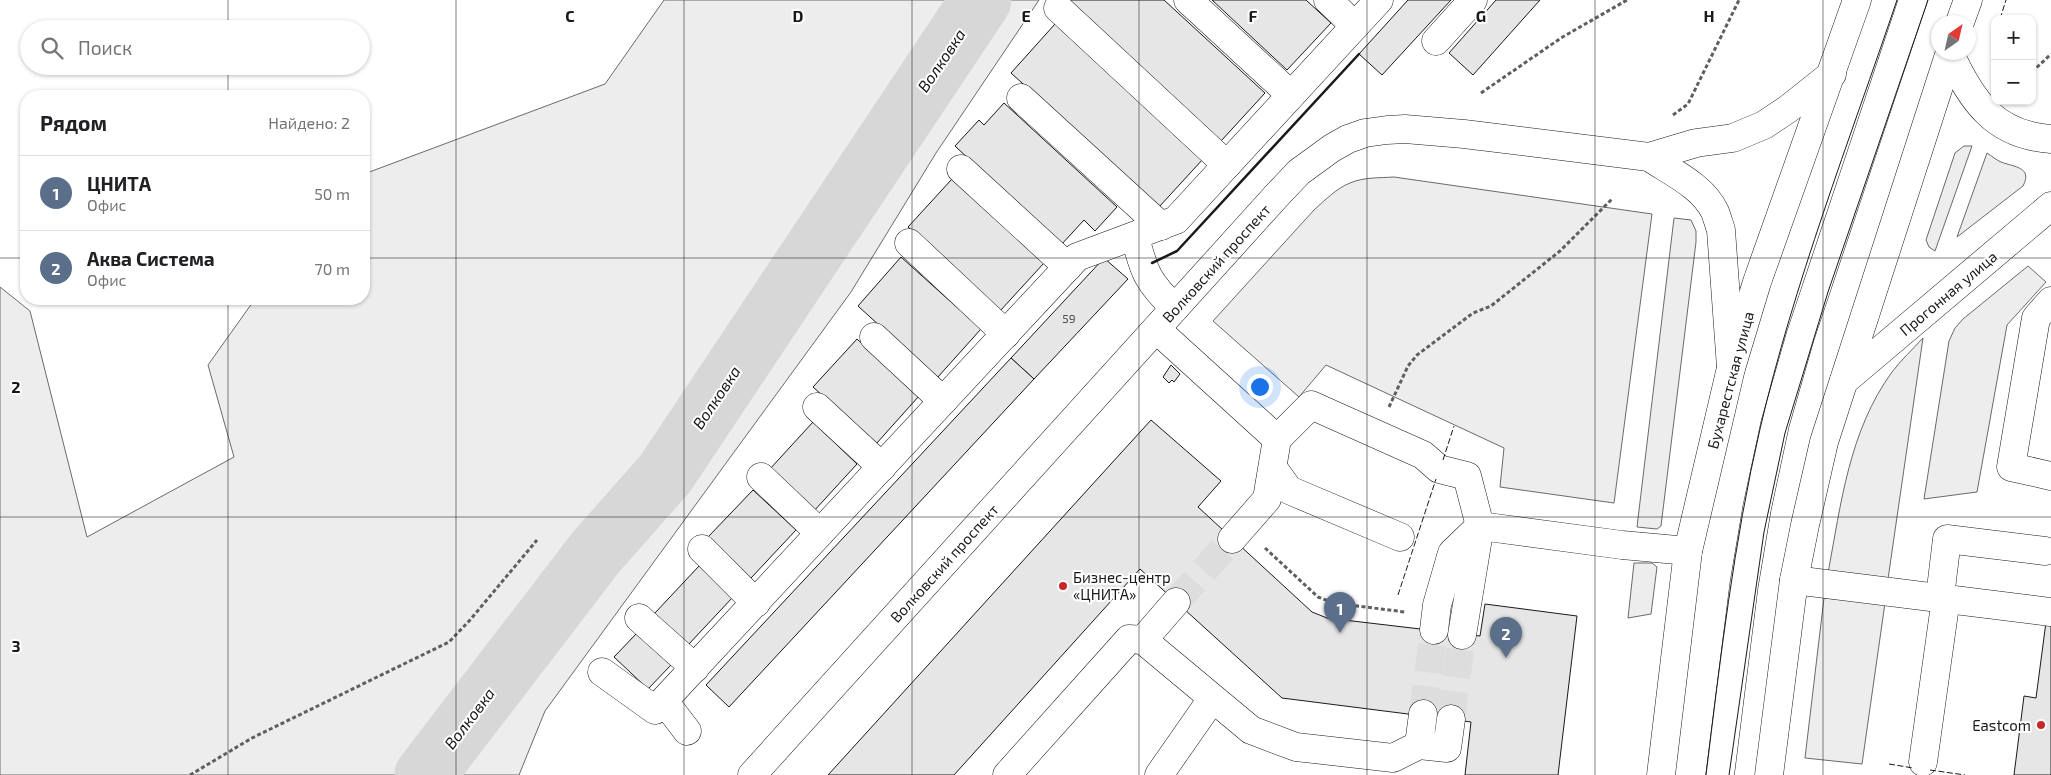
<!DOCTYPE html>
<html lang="ru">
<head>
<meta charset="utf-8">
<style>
	body { margin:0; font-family:"Exo 2",sans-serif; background:#f2f2f2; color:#202124 }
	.controls { position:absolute; right:15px; top:15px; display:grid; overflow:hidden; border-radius:10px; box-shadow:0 1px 4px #0004 }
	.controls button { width:45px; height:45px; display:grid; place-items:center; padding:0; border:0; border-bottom:1px solid #e0e0e0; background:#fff; color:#202124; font:25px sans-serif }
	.compass { position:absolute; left:1931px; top:15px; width:45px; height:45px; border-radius:50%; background:#fff; box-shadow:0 1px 4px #0004; rotate:34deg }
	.you { position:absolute; left:1259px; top:386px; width:18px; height:18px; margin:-12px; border:4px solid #fff; border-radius:50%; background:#1a73e8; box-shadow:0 0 0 8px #1a73e833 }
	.badge { display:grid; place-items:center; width:32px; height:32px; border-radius:50%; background:#0f766e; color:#fff; font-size:16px; font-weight:700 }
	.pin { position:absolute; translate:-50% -41px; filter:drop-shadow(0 1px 2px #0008) }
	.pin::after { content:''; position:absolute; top:26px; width:18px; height:15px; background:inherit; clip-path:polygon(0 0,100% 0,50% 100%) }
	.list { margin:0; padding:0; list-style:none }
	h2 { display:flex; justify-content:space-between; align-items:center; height:65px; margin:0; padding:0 20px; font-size:21px }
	h2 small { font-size:16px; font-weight:400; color:#757577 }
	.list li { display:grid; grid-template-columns:32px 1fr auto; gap:15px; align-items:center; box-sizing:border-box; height:75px; padding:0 20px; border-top:1px solid #e0e0e0 }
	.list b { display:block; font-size:19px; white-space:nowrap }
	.list p { margin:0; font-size:16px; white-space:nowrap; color:#757577 }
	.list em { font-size:16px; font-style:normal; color:#757577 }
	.icon { flex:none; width:28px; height:28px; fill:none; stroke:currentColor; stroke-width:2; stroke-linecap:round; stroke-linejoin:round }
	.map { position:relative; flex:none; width:2051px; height:775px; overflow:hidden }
	.search { position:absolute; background:#fff; box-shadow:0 1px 4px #0004; left:20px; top:20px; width:350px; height:55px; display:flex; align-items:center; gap:12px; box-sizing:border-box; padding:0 18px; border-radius:28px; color:#757577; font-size:19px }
	.panel { position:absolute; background:#fff; box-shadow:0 1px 4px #0004; left:20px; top:90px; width:350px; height:215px; border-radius:20px }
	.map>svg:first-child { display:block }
</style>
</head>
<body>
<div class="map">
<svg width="2051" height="775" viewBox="0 0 2051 775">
	<rect width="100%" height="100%" fill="#fff"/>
	<g fill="#ededed" stroke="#6a6a6a">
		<polygon points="664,0 1039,0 936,153 851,292 545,711 519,775 0,775 0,287 30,311 87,537 234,457 208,365 255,299 364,299 364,174 605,84"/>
		<polygon points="1964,146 1972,146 1935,251 1929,247 1926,240 1955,153"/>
		<path d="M 1987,153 C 1992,156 1996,160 2001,162 C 2014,167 2033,167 2023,186 L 1957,237 Z"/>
		<path d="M 1394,177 L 1652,214 L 1614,503 L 1500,487 L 1504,448 L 1326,365 L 1299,397 L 1213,321 L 1314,210 C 1325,200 1337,188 1350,183 C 1364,177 1380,178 1394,177 Z"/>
		<polygon points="1674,218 1691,220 1696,231 1696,242 1661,526 1657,529 1637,527"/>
		<polygon points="2028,266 2046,282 2007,325 1977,492 1924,499 1949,341 1955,328 1963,319"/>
		<path d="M 1923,338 L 1888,579 L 1828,573 C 1841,504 1849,431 1892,372 C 1901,360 1913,349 1923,338 Z"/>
		<polygon points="1634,563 1652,563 1657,567 1651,614 1628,618"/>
		<polygon points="1824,598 1885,603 1862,764 1805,758"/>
	</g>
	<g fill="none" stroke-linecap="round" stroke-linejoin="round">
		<polyline stroke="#d7d7d7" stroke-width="61" points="425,775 596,552 665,474 981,0"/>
	</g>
	<g fill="#e6e6e6" stroke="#1a1a1a">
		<polygon points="1068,0 1164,0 1265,93 1221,141"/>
		<polygon points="1212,0 1306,0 1331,23 1287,70"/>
		<polygon points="1408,0 1451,0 1382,75 1359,54"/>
		<polygon points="1496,0 1540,0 1473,75 1449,53"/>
		<polygon points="1055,24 1203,159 1159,207 1011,73"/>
		<polygon points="1004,103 1117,207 1095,231 1084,220 1061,245 955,146 979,120 984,125"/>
		<polygon points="952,179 1044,263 1000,311 908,227"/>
		<polygon points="901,257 981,329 937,378 858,306"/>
		<polygon points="1104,258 1128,279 1034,379 1011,358"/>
		<polygon points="857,339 919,396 876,444 813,387"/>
		<polygon points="1011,358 1034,379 729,707 706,685"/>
		<polygon points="1171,365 1180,374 1174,382 1172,380 1169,383 1163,377"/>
		<polygon points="1151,420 1221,481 1198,507 1312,612 1327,618 1480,636 1485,604 1577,616 1558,775 1465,775 1471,722 1282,698 1140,569 954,775 828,775"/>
		<polygon points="813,422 857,464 813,512 769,470"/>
		<polygon points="753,490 796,530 751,578 708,537"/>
		<polygon points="699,566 733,597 688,645 654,614"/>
		<polygon points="2046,622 2051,623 2051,775 2014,775 2024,696 2036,698"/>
		<polygon points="637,633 671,665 648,689 614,657"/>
	</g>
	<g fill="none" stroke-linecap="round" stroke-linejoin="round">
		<g stroke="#ddd" stroke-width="28" stroke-dasharray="28 14" stroke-linecap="butt">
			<polyline points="1176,602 1232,539"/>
			<polyline points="1423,714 1434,630"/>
			<polyline points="1451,719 1462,635"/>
		</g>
		<defs>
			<g id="minor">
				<polyline points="1188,0 1291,95"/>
				<polyline points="1328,0 1355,26"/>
				<polyline points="1058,8 1227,165"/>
				<polyline points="1436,41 1473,0"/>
				<path d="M 1950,54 C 1972,101 1994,135 2051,139"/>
				<polyline points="1021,98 1161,226"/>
				<path d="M 1649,157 C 1671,172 1703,186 1715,212 C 1717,217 1719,224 1721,230 L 1731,367"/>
				<polyline points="961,169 1068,267"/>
				<path d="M 1135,237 C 1144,272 1148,283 1175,308"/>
				<polyline points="909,243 1006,334"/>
				<polyline points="2051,301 2036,318 2011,467 2051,476"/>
				<polyline points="1156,329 1277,439"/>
				<polyline points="874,337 943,401"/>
				<polyline points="1844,381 2051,206"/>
				<polyline points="817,407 882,467"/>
				<polyline points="1273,468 1289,490 1400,537"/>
				<polyline points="761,477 820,533"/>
				<polyline points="1232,539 1267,499 1277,439 1311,405 1423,455 1439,469 1467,476 1480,526 1462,635"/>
				<polyline points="702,549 756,603"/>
				<polyline points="1794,580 2051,612"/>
				<polyline points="1940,597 1947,539 2045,551"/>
				<polyline points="639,618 695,668"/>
				<polyline points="1434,630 1437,605 1452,553 1480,526 1622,545 1688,551"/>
				<polyline points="1143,640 1176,602"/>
				<polyline points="602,672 655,710 1077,257 1176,220 1379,0"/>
				<polyline points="664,701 687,731"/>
				<polyline points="1419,745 1423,714"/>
				<polyline points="1923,762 1946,598"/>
				<polyline points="752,775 1279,193 1299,172 1332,148 1348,139 1365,133 1387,130 1405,129 1464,134 1649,157 1696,143 1733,138 1764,125 1788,109 1832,74"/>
				<polyline points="1007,775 1129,639 1143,640 1251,730 1296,747 1393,758 1419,745 1447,748 1451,719"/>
				<polyline points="1159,775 1212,699"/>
				<polyline points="1720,775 1744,585 1757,508 1775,424 1800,337 1913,0"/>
			</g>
			<g id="major">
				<polyline points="1960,22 1968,0"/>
				<polyline points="1661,775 1688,551 1731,368 1757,282 1857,0"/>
				<polyline points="1769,775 1794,580 1805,525 1824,442 1950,52"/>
			</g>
		</defs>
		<use href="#minor" stroke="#1a1a1a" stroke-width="29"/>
		<use href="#major" stroke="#1a1a1a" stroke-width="29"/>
		<g stroke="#5f5f5f" stroke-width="3" stroke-dasharray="4 2.5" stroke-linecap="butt">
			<polyline points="2032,72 2051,54"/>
			<polyline points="1481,93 1561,38 1627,0"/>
			<polyline points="1673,115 1688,104 1739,0"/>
			<polyline points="1389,407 1408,366 1417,355 1473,313 1491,306 1560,251 1613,198"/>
			<polyline points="1265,548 1318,597 1334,603 1405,612"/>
			<polyline points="190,775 252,738 449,642 470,620 537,540"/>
		</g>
		<use href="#minor" stroke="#fff" stroke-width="28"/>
		<use href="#major" stroke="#fff" stroke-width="28"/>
		<g stroke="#1a1a1a" stroke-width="1">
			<path d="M 1706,775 C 1720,661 1734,541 1760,429 C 1794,283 1849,142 1897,0"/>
			<polyline points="1729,775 1764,532 1785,433 1828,292 1928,0"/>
		</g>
		<g stroke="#1a1a1a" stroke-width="1" stroke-dasharray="6 2.5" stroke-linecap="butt">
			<polyline points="2000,19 2006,0"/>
			<polyline points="1992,40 1995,33"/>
			<polyline points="1443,460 1454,426"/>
			<polyline points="1398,595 1436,479"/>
			<polyline points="1889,764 1913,768"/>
			<polyline points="1930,770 1965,775"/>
		</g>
		<polyline stroke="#1a1a1a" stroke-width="2.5" points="1152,263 1177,251 1359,54"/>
	</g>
	<path fill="none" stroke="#1a1a1a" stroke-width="1" stroke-opacity="0.55" d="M 228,0 L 228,29M 456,0 L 456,775M 684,0 L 684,775M 912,0 L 912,775M 1139,0 L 1139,775M 1367,0 L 1367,775M 1595,0 L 1595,775M 1823,0 L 1823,775M 228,66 L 228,96M 0,258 L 26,258M 364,258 L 2051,258M 228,299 L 228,775M 0,517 L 2051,517"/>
	<g fill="#c62828" stroke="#fff" stroke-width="2">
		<circle cx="1063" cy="586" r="5"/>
		<circle cx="2041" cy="725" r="5"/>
	</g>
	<g text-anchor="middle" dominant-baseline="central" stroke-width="4" stroke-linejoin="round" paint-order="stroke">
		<g font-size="12" fill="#4d4d4d">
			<text x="1069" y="318">59</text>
		</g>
		<g font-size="15" fill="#1a1a1a" stroke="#fff">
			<text transform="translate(1216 263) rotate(-48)">Волковский проспект</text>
			<text transform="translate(1948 293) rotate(-40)">Прогонная улица</text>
			<text transform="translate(1730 380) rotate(-75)">Бухарестская улица</text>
			<text transform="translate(944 563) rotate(-48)">Волковский проспект</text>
		</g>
		<g font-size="15" fill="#1a1a1a" stroke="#fff" text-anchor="start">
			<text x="1073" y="577">Бизнес-центр<tspan x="1073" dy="17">«ЦНИТА»</tspan></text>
			<text x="2031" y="725" text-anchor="end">Eastcom</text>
		</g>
		<g font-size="16" font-style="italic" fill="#1a1a1a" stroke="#fff">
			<text transform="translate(941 60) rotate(-56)">Волковка</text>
			<text transform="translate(716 397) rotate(-56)">Волковка</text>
			<text transform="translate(469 718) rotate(-53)">Волковка</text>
		</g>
	</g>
	<g font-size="16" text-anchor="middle" font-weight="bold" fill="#1a1a1a" stroke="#fff" stroke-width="4" stroke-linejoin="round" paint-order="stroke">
		<text x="570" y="22">C</text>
		<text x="798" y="22">D</text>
		<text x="1026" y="22">E</text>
		<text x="1253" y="22">F</text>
		<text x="1481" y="22">G</text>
		<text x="1709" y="22">H</text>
		<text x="16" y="393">2</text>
		<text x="16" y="652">3</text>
	</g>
</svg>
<div class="controls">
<button>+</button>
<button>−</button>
</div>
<svg class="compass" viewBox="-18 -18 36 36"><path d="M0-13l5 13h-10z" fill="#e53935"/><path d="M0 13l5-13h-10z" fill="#757577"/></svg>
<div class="you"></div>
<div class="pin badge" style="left:1340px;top:633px;background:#5c6f8a">1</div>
<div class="pin badge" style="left:1506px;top:658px;background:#5c6f8a">2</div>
<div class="search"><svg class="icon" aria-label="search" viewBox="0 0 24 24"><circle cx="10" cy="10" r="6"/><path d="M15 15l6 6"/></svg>Поиск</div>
<section class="panel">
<h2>Рядом<small>Найдено: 2</small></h2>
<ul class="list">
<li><span class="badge" style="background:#5c6f8a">1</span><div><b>ЦНИТА</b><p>Офис</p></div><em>50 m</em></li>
<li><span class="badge" style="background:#5c6f8a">2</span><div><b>Аква Система</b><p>Офис</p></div><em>70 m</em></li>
</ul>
</section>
</div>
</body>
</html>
